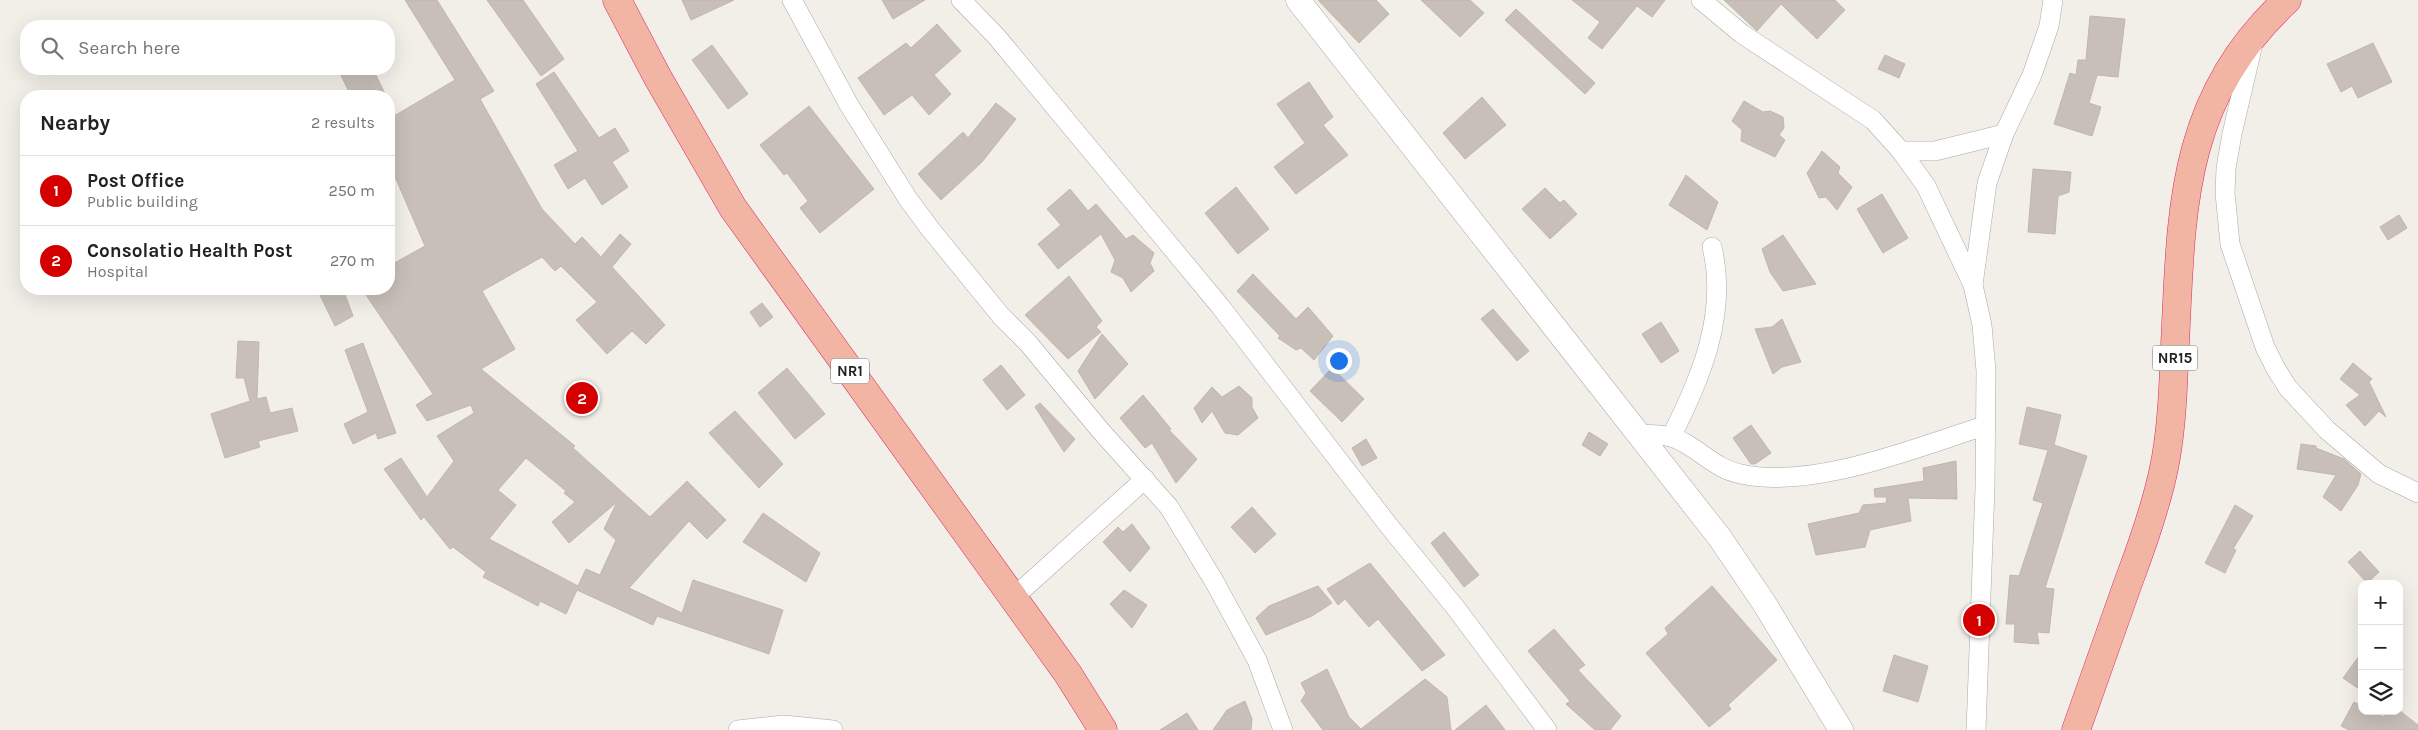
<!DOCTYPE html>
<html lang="en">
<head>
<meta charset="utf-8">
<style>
	body { margin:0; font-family:Karla,sans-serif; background:#f2f2f2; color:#222 }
	.controls { position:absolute; right:15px; bottom:15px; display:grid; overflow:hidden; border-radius:10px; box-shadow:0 5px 20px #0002 }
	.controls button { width:45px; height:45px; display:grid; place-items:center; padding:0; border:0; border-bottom:1px solid #e0e0e0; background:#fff; color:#222; font:25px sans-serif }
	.you { position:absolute; left:1338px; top:360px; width:18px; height:18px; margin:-12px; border:4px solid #fff; border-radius:50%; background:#1a73e8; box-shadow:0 0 0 8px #1a73e833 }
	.badge { display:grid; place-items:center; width:32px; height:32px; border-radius:50%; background:#d40000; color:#fff; font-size:16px; font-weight:700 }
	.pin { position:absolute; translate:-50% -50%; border:2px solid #fff; box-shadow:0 1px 5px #0006 }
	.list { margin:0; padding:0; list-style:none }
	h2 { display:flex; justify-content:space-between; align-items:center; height:65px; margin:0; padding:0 20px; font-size:21px }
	h2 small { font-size:16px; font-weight:400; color:#767676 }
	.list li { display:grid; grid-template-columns:32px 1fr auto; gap:15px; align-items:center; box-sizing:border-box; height:70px; padding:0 20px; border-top:1px solid #e0e0e0 }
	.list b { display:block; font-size:19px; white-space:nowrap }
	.list p { margin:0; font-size:16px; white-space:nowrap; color:#767676 }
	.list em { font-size:16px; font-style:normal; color:#767676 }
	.icon { flex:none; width:28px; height:28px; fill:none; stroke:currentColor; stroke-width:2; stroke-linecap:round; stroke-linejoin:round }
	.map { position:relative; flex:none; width:2418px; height:730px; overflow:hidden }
	.search { position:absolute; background:#fff; box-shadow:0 5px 20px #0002; left:20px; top:20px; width:375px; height:55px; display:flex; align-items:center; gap:12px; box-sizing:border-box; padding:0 18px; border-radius:20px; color:#767676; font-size:19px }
	.panel { position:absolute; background:#fff; box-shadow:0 5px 20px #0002; left:20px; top:90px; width:375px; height:205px; border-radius:20px }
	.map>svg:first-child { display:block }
</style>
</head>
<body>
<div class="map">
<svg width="2418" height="730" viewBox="0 0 2418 730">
	<rect width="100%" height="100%" fill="#f2efe9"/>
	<g fill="#c7bfb8" stroke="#c4b6ab" fill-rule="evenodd">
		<path d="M 405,0 L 437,0 L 494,91 L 480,99 L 542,209 L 575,244 L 582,237 L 601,257 L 620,234 L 631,244 L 612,267 L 665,325 L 646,344 L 632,331 L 607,354 L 576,320 L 597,302 L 561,266 L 555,271 L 542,257 L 482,291 L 515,349 L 481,369 L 575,446 L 573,448 L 650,517 L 687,481 L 726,520 L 707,539 L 689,521 L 629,588 L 682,613 L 693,580 L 783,610 L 769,654 L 657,616 L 653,625 L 577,590 L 566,614 L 540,601 L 538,606 L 483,577 L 486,572 L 453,547 L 450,549 L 424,517 L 421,520 L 384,469 L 401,458 L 427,497 L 454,461 L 437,436 L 474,413 L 471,405 L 427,421 L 416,405 L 433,394 L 362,289 L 389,289 L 389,266 L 425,246 L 389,163 L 389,119 L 455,80 ZM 526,458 L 566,491 L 564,493 L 575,502 L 552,522 L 569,543 L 617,502 L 604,529 L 616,540 L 600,575 L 586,569 L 578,586 L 489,539 L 516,505 L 498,490 Z"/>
		<polygon points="487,0 523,0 564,59 541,76"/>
		<polygon points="682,0 734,0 691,20"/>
		<polygon points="882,0 925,0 893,19"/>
		<polygon points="1318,0 1376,0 1389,14 1359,43"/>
		<polygon points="1421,0 1470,0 1484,13 1460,37"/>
		<polygon points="1572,0 1665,0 1652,17 1637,6 1602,49 1588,38 1600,22"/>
		<polygon points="1724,0 1835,0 1845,10 1817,39 1781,4 1757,31"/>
		<polygon points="1516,9 1595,83 1585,94 1505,20"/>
		<polygon points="2090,16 2125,19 2118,77 2097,75 2089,103 2101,107 2092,136 2054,124 2070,73 2076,75 2078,60 2086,60"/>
		<polygon points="937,24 961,51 934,75 951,94 929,115 912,95 884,115 858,78 906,43 911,48"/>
		<polygon points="2373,43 2392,82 2358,98 2352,86 2341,92 2327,64"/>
		<polygon points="712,45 748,94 728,109 692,60"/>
		<polygon points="1885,55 1905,64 1899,78 1878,69"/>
		<polygon points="338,69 373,69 386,96 351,96"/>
		<polygon points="554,72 599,138 615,128 629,151 612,162 628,187 602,205 585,178 568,189 554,165 578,151 536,84"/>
		<polygon points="1309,82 1333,117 1323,125 1348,155 1296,194 1274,167 1305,143 1277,104"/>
		<polygon points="1482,97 1506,125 1465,159 1443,133"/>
		<polygon points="1744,101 1763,112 1770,111 1783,117 1784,128 1779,135 1785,140 1775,157 1741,141 1742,130 1732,121"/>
		<polygon points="996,103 1016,119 982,162 941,200 918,174 963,132 968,138"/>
		<polygon points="809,106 874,189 820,233 800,208 808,201 787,173 784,175 760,145"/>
		<polygon points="1822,151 1840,167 1838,173 1852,187 1837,210 1826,197 1819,198 1807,173"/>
		<polygon points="2033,169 2071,172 2069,192 2058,196 2055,234 2028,232"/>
		<polygon points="1686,175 1718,202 1707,230 1669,205"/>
		<polygon points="1236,187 1269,229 1238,254 1205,213"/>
		<polygon points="1545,188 1560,203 1564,200 1577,214 1550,239 1522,209"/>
		<polygon points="1070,189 1088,211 1096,204 1126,239 1133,235 1154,253 1150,263 1154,271 1131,292 1123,278 1111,272 1115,260 1101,234 1058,269 1038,244 1061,225 1047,209"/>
		<polygon points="1882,194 1908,238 1883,253 1857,209"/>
		<polygon points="2399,215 2407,228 2388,240 2380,227"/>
		<polygon points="1783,235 1816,284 1783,291 1770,272 1762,249"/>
		<polygon points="1253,274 1296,319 1308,307 1333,336 1314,360 1301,348 1296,350 1278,338 1280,336 1237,291"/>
		<polygon points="1069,276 1102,321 1096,327 1101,332 1068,359 1025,315"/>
		<polygon points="317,289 343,289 353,316 335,326"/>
		<polygon points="762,303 773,317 760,327 750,312"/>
		<polygon points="1493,309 1529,351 1517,361 1481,319"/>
		<polygon points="1782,319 1801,362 1782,367 1773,374 1755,329 1772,327"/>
		<polygon points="1661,322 1679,351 1661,363 1642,334"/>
		<polygon points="1102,334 1128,364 1095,399 1078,371"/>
		<polygon points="238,341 259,342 257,399 266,397 270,413 292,408 298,431 258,441 260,447 225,458 211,414 250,401 244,378 236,378"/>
		<polygon points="363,343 396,433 378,439 376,433 353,444 344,424 368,412 345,350"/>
		<polygon points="2353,363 2372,379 2369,382 2386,417 2379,411 2365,426 2346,405 2360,395 2340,379"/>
		<polygon points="1001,365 1025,395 1007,410 983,380"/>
		<polygon points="787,368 825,414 795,439 758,393"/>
		<polygon points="1332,368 1364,399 1342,422 1310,391"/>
		<polygon points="1239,386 1252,398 1252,407 1258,418 1238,435 1225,433 1212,411 1202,423 1194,408 1212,387 1222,397"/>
		<polygon points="1143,395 1171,429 1169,430 1197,459 1176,483 1152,443 1145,448 1120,418"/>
		<polygon points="1040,403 1075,439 1064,452 1035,407"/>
		<polygon points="2027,407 2061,415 2054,445 2087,456 2045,588 2054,589 2049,633 2037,632 2039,644 2014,642 2015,624 2006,624 2010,575 2019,576 2043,503 2033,500 2048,450 2019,444"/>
		<polygon points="735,411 783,464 759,488 709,433"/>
		<polygon points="1751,425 1771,453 1755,464 1751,464 1733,438"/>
		<polygon points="1589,432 1608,444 1600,456 1582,445"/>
		<polygon points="1366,439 1377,458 1362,466 1352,448"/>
		<polygon points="2301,444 2316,446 2316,448 2344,459 2361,474 2358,485 2341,511 2323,497 2336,475 2297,469"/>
		<polygon points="1956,461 1957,499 1908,498 1911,521 1870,530 1865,547 1816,555 1808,524 1859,513 1863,505 1886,503 1887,497 1875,497 1874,489 1924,481 1923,468"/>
		<polygon points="2235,505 2253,516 2233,549 2236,550 2225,573 2205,563"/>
		<polygon points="1252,507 1276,534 1255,553 1231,527"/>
		<polygon points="763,513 820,553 806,582 743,542"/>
		<polygon points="1132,524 1150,548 1130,572 1103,542 1118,527 1123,532"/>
		<polygon points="1444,532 1479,575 1464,587 1431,543"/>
		<polygon points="2360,551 2379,572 2367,583 2348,562"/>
		<polygon points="1370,563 1445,655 1422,671 1378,619 1369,627 1345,599 1338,605 1327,589"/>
		<polygon points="1318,586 1332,603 1312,616 1266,635 1256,618 1269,606"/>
		<polygon points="1712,586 1777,660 1728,705 1731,709 1709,727 1646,653 1668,634 1665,628"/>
		<polygon points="1124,590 1147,605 1132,628 1110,604"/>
		<polygon points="1554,629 1585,665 1578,670 1621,716 1610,730 1595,730 1566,704 1570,701 1528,651"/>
		<polygon points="2362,652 2362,691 2343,678"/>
		<polygon points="1894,655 1928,666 1918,702 1883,691"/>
		<polygon points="1327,669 1349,717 1361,729 1425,679 1447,697 1451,730 1323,730 1301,701 1306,693 1301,683"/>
		<polygon points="1245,701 1252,719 1251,730 1213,730 1227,710"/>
		<polygon points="2354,702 2362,706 2362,711 2372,711 2383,717 2387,711 2400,711 2418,725 2418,730 2349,730 2341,726"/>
		<polygon points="1486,705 1505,730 1455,730"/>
		<polygon points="1187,713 1198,730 1160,730"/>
	</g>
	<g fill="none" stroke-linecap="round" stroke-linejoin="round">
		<defs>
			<g id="minor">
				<polyline points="792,0 849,105 908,199 931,230 1001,316 1028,343 1100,430 1169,507 1214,581 1257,660 1283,730"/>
				<polyline points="961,0 996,36 1220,306 1389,526 1455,607 1547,730"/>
				<polyline points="1701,0 1742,34 1873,120 1901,151 1926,186 1973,285 1982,325 1986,371 1985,488 1976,730"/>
				<polyline points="2253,44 2232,134 2226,168 2225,193 2230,244 2265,347 2276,369 2288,388 2327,430 2379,474 2418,493"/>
				<polyline points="1901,151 1935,151 2004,134"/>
				<polyline points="1973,285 1987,183 2004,134 2032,75 2049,26 2053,0"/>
				<path d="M 1637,435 C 1648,434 1660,434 1671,437 C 1697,445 1713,469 1741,474 C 1812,490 1915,448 1984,426"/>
				<path d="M 1671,437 C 1701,378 1728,314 1712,247"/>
				<polyline points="1013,598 1145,479"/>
				<polyline points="738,730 784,725 833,730"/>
			</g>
			<polyline id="tertiary" points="1298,0 1720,538 1764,603 1841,730"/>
			<g id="trunk">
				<polyline points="617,0 658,78 733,208 1068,674 1103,730"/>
				<path d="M 2076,730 C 2093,681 2111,632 2128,583 C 2142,546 2156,507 2164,468 C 2171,434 2173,398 2174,364 C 2182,222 2174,105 2287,0"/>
			</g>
		</defs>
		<use href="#minor" stroke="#a9a9a9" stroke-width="20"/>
		<use href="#tertiary" stroke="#a9a9a9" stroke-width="25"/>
		<use href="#trunk" stroke="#dc2a67" stroke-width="29"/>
		<use href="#minor" stroke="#fff" stroke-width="19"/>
		<use href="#tertiary" stroke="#fff" stroke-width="24"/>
		<use href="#trunk" stroke="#f2b4a3" stroke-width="28"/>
	</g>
	<g text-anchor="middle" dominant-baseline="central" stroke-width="5" stroke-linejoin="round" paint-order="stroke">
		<g fill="#fff" stroke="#646464" stroke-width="1">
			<rect x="2152.5" y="345.5" width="45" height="25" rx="4"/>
			<rect x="831" y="358.5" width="38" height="25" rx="4"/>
		</g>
		<g font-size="15" font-weight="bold" fill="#222">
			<text x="2175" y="358">NR15</text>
			<text x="850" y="371">NR1</text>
		</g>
	</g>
</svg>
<div class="controls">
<button>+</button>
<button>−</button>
<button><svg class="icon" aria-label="layers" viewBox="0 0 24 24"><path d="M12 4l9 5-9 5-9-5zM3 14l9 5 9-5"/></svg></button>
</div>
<div class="you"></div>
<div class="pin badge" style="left:1979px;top:620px">1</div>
<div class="pin badge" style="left:582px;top:398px">2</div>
<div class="search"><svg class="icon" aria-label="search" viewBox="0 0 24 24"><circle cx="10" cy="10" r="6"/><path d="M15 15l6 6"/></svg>Search here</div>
<section class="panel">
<h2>Nearby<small>2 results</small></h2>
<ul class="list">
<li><span class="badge">1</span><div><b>Post Office</b><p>Public building</p></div><em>250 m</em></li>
<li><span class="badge">2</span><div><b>Consolatio Health Post</b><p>Hospital</p></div><em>270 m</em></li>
</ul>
</section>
</div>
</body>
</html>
